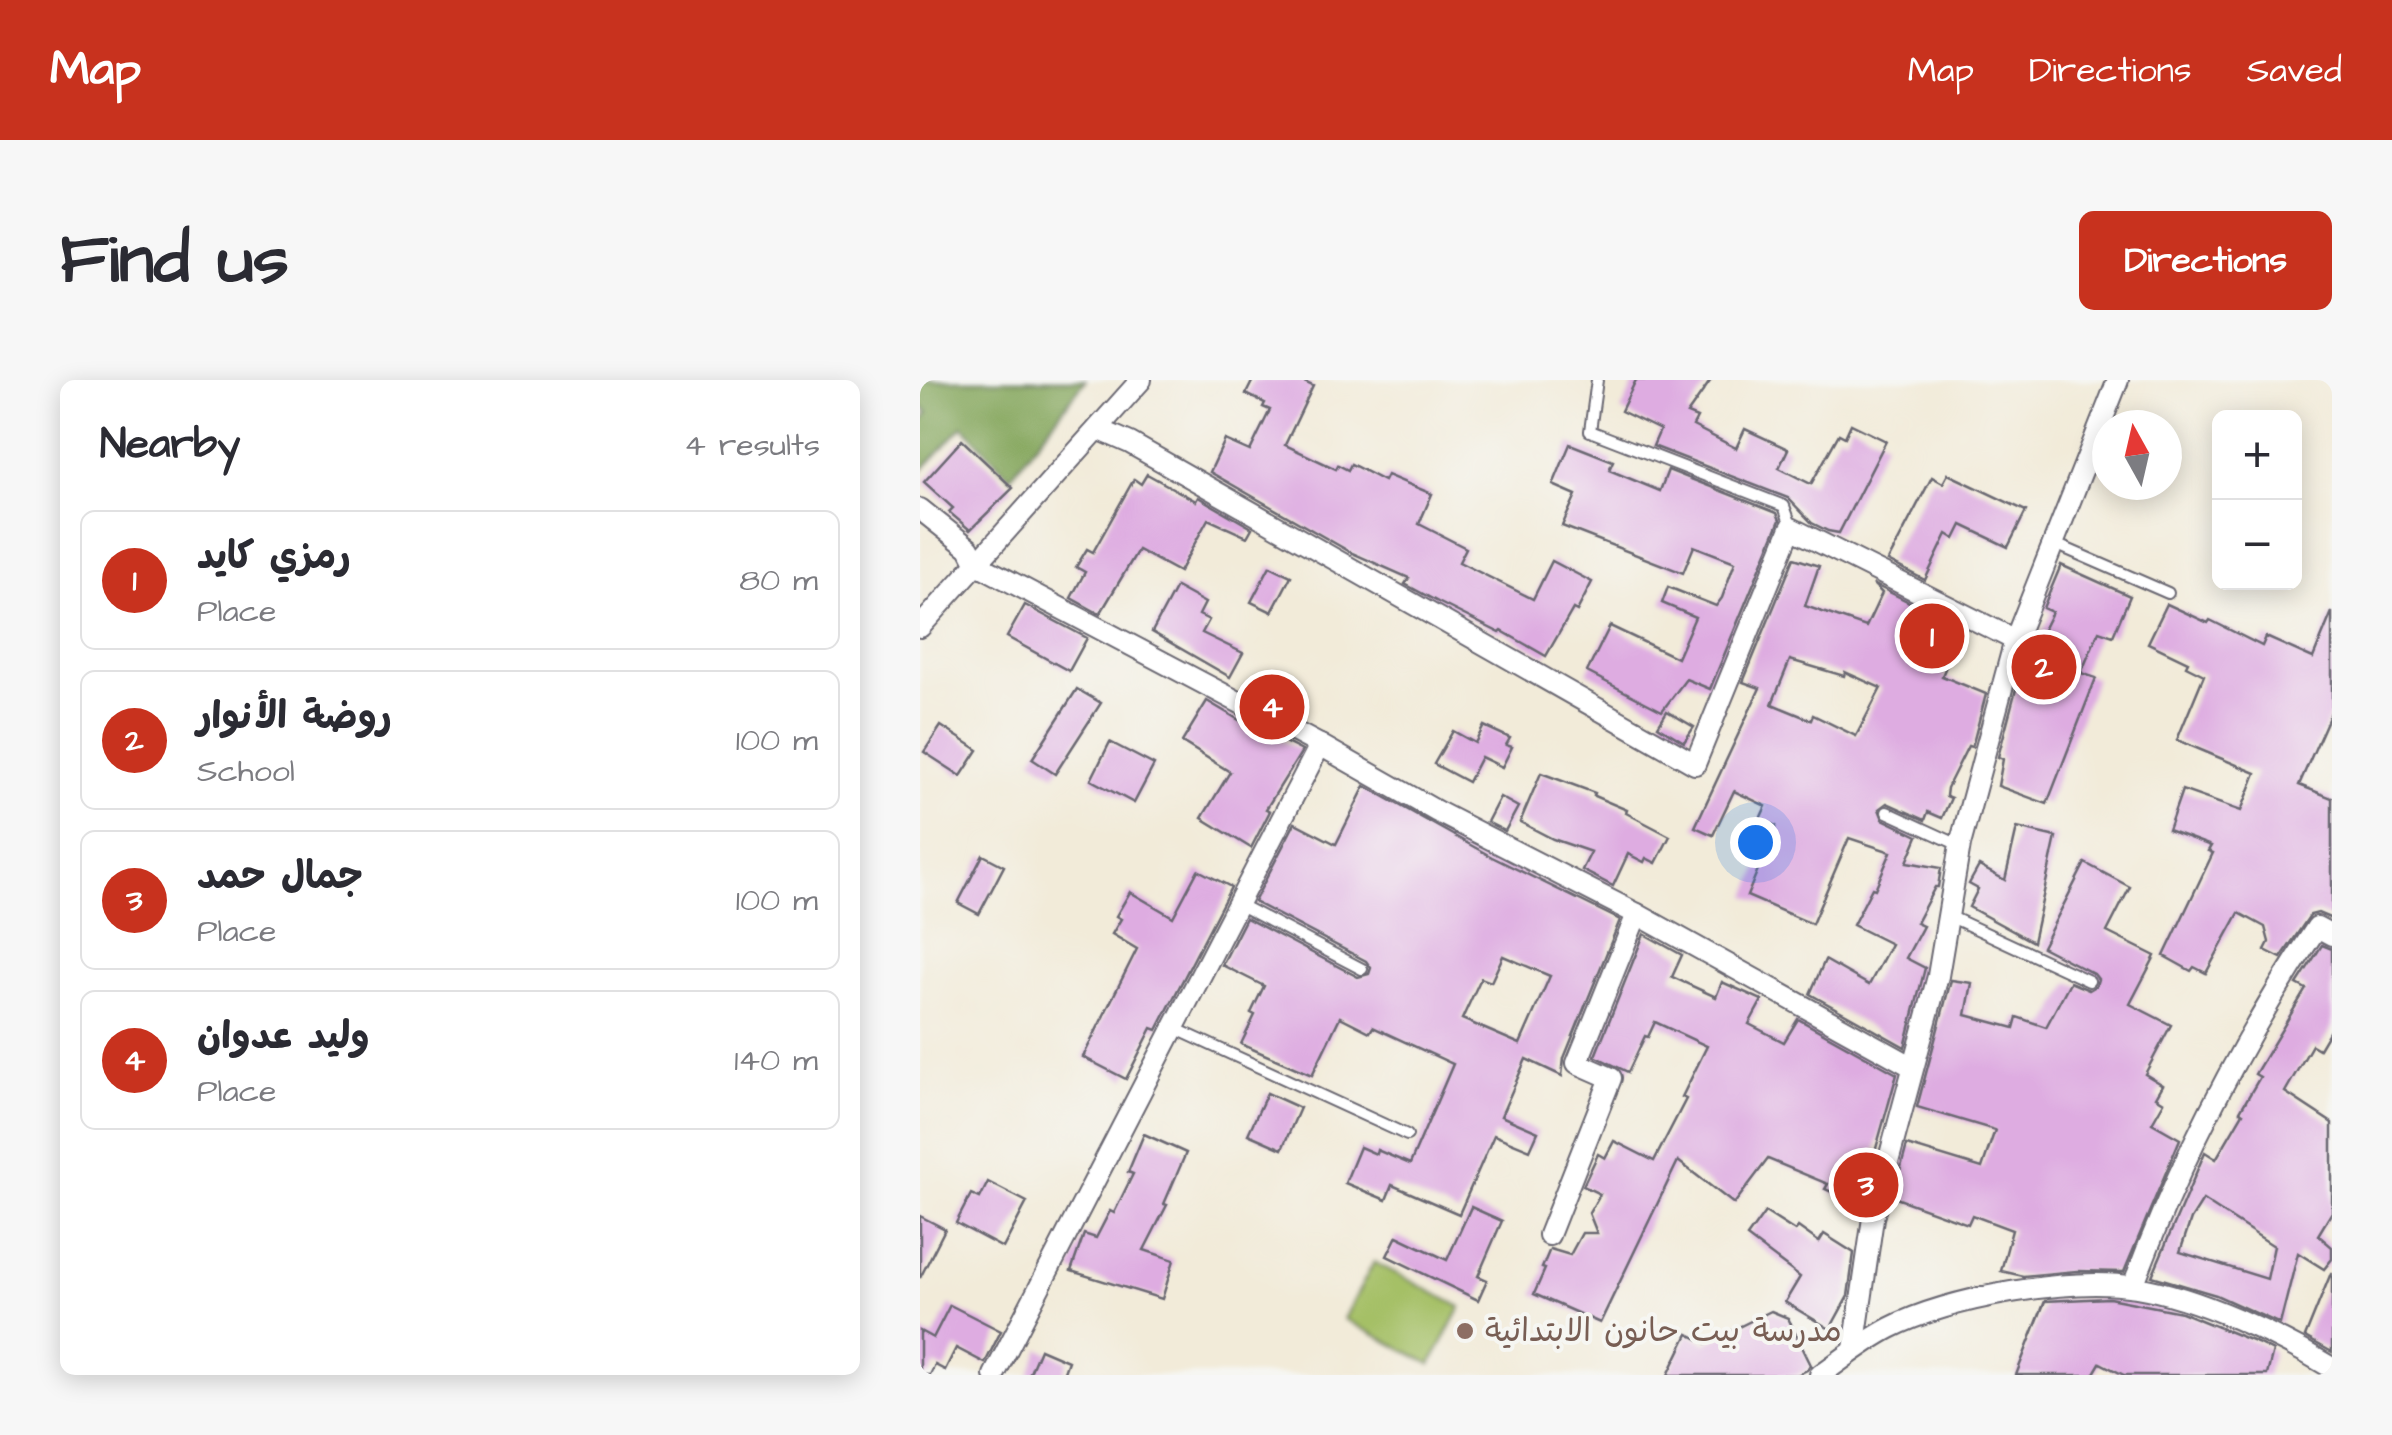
<!DOCTYPE html>
<html lang="en">
<head>
<meta charset="utf-8">
<style>
	body { margin:0; font-family:"Architects Daughter","Playpen Sans Arabic",sans-serif; background:#f7f7f7; color:#2b2b33 }
	.controls { position:absolute; right:30px; top:30px; display:grid; overflow:hidden; border-radius:15px; box-shadow:0 5px 25px #0003 }
	.controls button { width:90px; height:90px; display:grid; place-items:center; padding:0; border:0; border-bottom:2px solid #e1e1e2; background:#fff; color:#2b2b33; font:50px sans-serif }
	.compass { position:absolute; left:1172px; top:30px; width:90px; height:90px; border-radius:50%; background:#fff; box-shadow:0 5px 25px #0003; rotate:352deg }
	.you { position:absolute; left:835px; top:462px; width:35px; height:35px; margin:-25px; border:8px solid #fff; border-radius:50%; background:#1a73e8; box-shadow:0 0 0 15px #1a73e833 }
	.badge { display:grid; place-items:center; width:65px; height:65px; border-radius:50%; background:#c8321e; color:#fff; font-size:32px; font-weight:700 }
	.pin { position:absolute; translate:-50% -50%; border:5px solid #fff; box-shadow:0 2px 10px #0006 }
	.list { margin:0; padding:0; list-style:none }
	h2 { display:flex; justify-content:space-between; align-items:center; height:130px; margin:0; padding:0 40px; font-size:42px }
	h2 small { font-size:32px; font-weight:400; color:#7c7c81 }
	.list li { display:grid; grid-template-columns:65px 1fr auto; gap:30px; align-items:center; box-sizing:border-box; height:140px; margin:0 20px 20px; padding:0 20px; border:2px solid #e1e1e2; border-radius:15px }
	.list b { display:block; font-size:38px; white-space:nowrap }
	.list p { margin:0; font-size:32px; white-space:nowrap; color:#7c7c81 }
	.list em { font-size:32px; font-style:normal; color:#7c7c81 }
	.map { position:relative; flex:none; width:1412px; height:995px; overflow:hidden; border-radius:15px }
	header { display:flex; align-items:center; gap:60px; box-sizing:border-box; height:140px; padding:0 50px; background:#c8321e; color:#fff }
	header strong { font-size:48px }
	nav { display:flex; gap:55px; margin-inline-start:auto; font-size:35px }
	.intro { display:flex; align-items:center; justify-content:space-between; box-sizing:border-box; height:240px; padding:0 60px }
	h1 { margin:0; font-size:70px }
	.button { padding:25px 45px; border-radius:15px; background:#c8321e; color:#fff; font-size:35px; font-weight:700 }
	main { display:flex; gap:60px; padding:0 60px }
	aside { flex:1; background:#fff; border-radius:15px; box-shadow:0 5px 25px #0003 }
	.map>svg:first-child { display:block }
</style>
</head>
<body>
<header>
<strong>Map</strong>
<nav><a>Map</a><a>Directions</a><a>Saved</a></nav>
</header>
<div class="intro"><h1>Find us</h1><a class="button">Directions</a></div>
<main>
<aside>
<h2>Nearby<small>4 results</small></h2>
<ul class="list">
<li><span class="badge">1</span><div><b>رمزي كايد</b><p>Place</p></div><em>80 m</em></li>
<li><span class="badge">2</span><div><b>روضة الأنوار</b><p>School</p></div><em>100 m</em></li>
<li><span class="badge">3</span><div><b>جمال حمد</b><p>Place</p></div><em>100 m</em></li>
<li><span class="badge">4</span><div><b>وليد عدوان</b><p>Place</p></div><em>140 m</em></li>
</ul>
</aside>
<div class="map">
<svg width="1412" height="995" viewBox="0 0 1412 995">
	<rect width="100%" height="100%" fill="#f6f6f2"/>
	<filter id="ink" filterUnits="userSpaceOnUse"><feTurbulence type="fractalNoise" baseFrequency=".01" numOctaves="2"/><feDisplacementMap in="SourceGraphic" scale="20" xChannelSelector="R" yChannelSelector="G"/><feConvolveMatrix kernelMatrix="1 2 1 2 8 2 1 2 1" color-interpolation-filters="sRGB"/></filter>
	<filter id="wash" filterUnits="userSpaceOnUse"><feTurbulence type="fractalNoise" baseFrequency=".0048" numOctaves="4" result="noise"/><feDisplacementMap in="SourceGraphic" scale="40" xChannelSelector="R" yChannelSelector="G"/><feGaussianBlur stdDeviation="2.25" result="paint"/><feColorMatrix in="noise" values="0 0 0 0 0 0 0 0 0 0 0 0 0 0 0 0 0 1.4 0 .05"/><feComposite in="paint" operator="in"/></filter>
	<g filter="url(#wash)">
		<rect width="100%" height="100%" fill="#f2ebd9"/>
		<polygon fill="#a5c066" stroke="#647150" stroke-width="2.5" points="454,882 541,927 511,984 424,939"/>
		<polygon fill="#84a65b" stroke="#53644b" stroke-width="2.5" points="0,0 165,0 165,1 90,97 43,46 0,92 0,44 8,33 0,25"/>
		<g id="blocks">
			<g fill="#deace1" fill-rule="evenodd">
				<polygon points="333,0 380,0 393,6 365,65 416,89 418,85 428,90 431,84 464,101 467,95 512,114 499,144 546,168 539,182 613,219 632,181 672,202 657,231 653,229 626,276 582,251 580,253 518,222 485,204 489,198 432,173 290,92 305,60 330,71 350,30 343,27 345,23 326,14"/>
				<polygon points="716,0 791,0 767,34 777,38 773,46 816,68 825,49 868,69 859,88 891,104 919,54 925,57 931,44 966,61 919,153 908,151 892,143 868,118 733,66 740,50 701,31"/>
				<polygon points="42,60 93,108 50,150 29,132 33,128 4,102"/>
				<polygon points="650,64 693,81 689,90 740,111 748,90 857,133 860,140 790,309 766,299 742,331 667,292 690,246 757,278 775,237 742,223 748,207 796,226 802,218 815,182 774,166 763,193 642,146 656,115 633,105"/>
				<polygon points="227,94 276,121 278,117 332,148 327,157 288,139 259,192 218,170 180,234 151,218 165,192 156,187 167,169 173,172 214,99 221,104"/>
				<polygon points="1028,94 1106,131 1088,167 1042,145 1035,159 1027,154 1005,200 968,181 1012,97 1023,103"/>
				<path d="M 874,178 L 899,186 L 885,226 L 946,247 L 962,213 L 953,204 L 1039,247 L 1041,250 L 1022,296 L 1066,314 L 1052,367 L 1048,366 L 1027,408 L 1026,416 L 1031,418 L 1022,438 L 1008,432 L 1005,440 L 967,423 L 959,429 L 963,439 L 998,456 L 987,482 L 1021,488 L 1018,507 L 1015,507 L 996,543 L 1003,546 L 986,578 L 1005,588 L 985,667 L 890,614 L 905,580 L 949,605 L 971,564 L 933,545 L 952,508 L 955,509 L 971,472 L 929,458 L 892,544 L 827,516 L 856,446 L 840,439 L 846,426 L 814,411 L 793,455 L 775,447 L 840,308 L 823,302 ZM 870,280 L 924,296 L 925,292 L 961,308 L 936,356 L 893,335 L 891,340 L 852,324 Z"/>
				<polygon points="1141,185 1210,216 1193,256 1179,251 1161,293 1176,298 1127,424 1078,406 1083,379 1078,377 1099,298 1132,232 1123,228"/>
				<polygon points="350,186 371,196 352,232 331,222"/>
				<polygon points="256,207 285,223 279,235 289,240 282,253 323,273 310,297 232,252"/>
				<polygon points="1247,224 1288,243 1290,240 1342,266 1346,257 1393,278 1412,232 1412,330 1379,405 1412,418 1412,539 1398,533 1390,535 1361,578 1345,570 1349,562 1345,547 1319,533 1286,593 1274,587 1271,591 1244,576 1293,473 1288,471 1291,466 1248,450 1262,410 1321,431 1336,393 1257,360 1284,295 1266,286 1268,282 1228,263"/>
				<polygon points="105,225 167,258 149,291 87,257"/>
				<polygon points="157,309 181,323 135,394 112,379"/>
				<polygon points="287,321 336,350 337,348 382,371 346,429 350,431 331,468 282,438 310,392 262,362"/>
				<polygon points="747,331 774,347 764,362 738,346"/>
				<polygon points="21,346 58,370 41,396 4,372"/>
				<polygon points="564,346 590,358 586,365 592,367 582,387 561,377 548,402 514,384 533,351 555,363"/>
				<polygon points="190,362 234,385 214,423 171,400"/>
				<polygon points="621,393 675,413 674,416 707,430 706,433 750,456 736,483 726,478 724,482 708,474 693,506 662,490 671,472 633,459 600,442"/>
				<path d="M 445,406 L 572,477 L 700,540 L 644,678 L 642,696 L 606,679 L 581,736 L 618,752 L 610,770 L 574,755 L 539,834 L 472,805 L 466,820 L 425,803 L 440,767 L 456,774 L 457,770 L 490,784 L 533,684 L 453,647 L 450,652 L 420,637 L 392,695 L 337,671 L 321,664 L 335,635 L 331,633 L 344,606 L 302,585 L 326,538 L 438,597 L 449,594 L 451,588 L 446,581 L 334,522 L 375,443 L 416,464 ZM 583,576 L 630,596 L 600,664 L 542,639 L 561,598 L 571,602 Z"/>
				<polygon points="580,417 598,427 585,451 567,442"/>
				<polygon points="1097,448 1136,457 1113,562 1049,527 1058,509 1049,504 1059,486 1085,500"/>
				<polygon points="63,475 84,486 59,534 38,523"/>
				<polygon points="1165,483 1210,507 1187,552 1235,576 1210,624 1251,645 1225,694 1243,705 1236,717 1244,722 1232,743 1260,759 1204,892 1157,891 1103,896 1081,891 1092,850 1052,835 1048,844 973,817 987,765 1062,788 1075,750 997,727 1031,600 1052,603 1046,635 1094,648 1097,637 1126,647 1150,602 1169,610 1176,606 1178,599 1174,594 1122,567"/>
				<polygon points="278,490 311,507 237,650 232,648 206,699 163,677 217,569 192,554 201,539 196,536 210,512 253,537"/>
				<polygon points="724,554 762,575 752,597 796,617 802,602 842,620 829,644 864,662 878,639 977,694 940,825 905,809 908,804 848,779 814,824 758,781 680,943 614,914 625,889 622,888 630,869 650,875 662,853 677,853 669,833 680,814 663,806 678,774 685,778 694,761 734,781 766,719 762,717 787,666 735,642 728,657 725,656 708,692 675,676"/>
				<path d="M 1402,565 L 1412,569 L 1412,647 L 1399,669 L 1392,665 L 1365,712 L 1412,743 L 1412,832 L 1398,855 L 1412,867 L 1412,879 L 1404,889 L 1378,873 L 1360,944 L 1296,915 L 1232,896 L 1285,772 L 1296,779 L 1323,733 L 1320,731 L 1340,697 L 1335,694 L 1386,609 L 1377,604 ZM 1283,820 L 1354,866 L 1347,899 L 1260,872 L 1271,839 Z"/>
				<polygon points="347,713 380,728 362,769 328,754"/>
				<polygon points="224,754 266,773 244,824 247,825 224,870 254,880 242,919 151,891 164,854 176,858 190,831 194,833 213,794 208,792"/>
				<polygon points="68,802 107,822 83,868 36,843 51,814 60,818"/>
				<polygon points="551,827 582,841 558,896 567,900 558,920 467,876 477,856 527,880"/>
				<polygon points="845,832 875,851 878,847 899,862 904,854 934,873 928,916 910,949 865,922 880,897 827,857"/>
				<polygon points="0,836 25,849 0,898"/>
				<polygon points="1411,893 1412,893 1412,972 1385,957"/>
				<polygon points="1189,918 1261,932 1337,963 1353,971 1347,995 1204,995 1180,983 1173,995 1096,995 1125,921"/>
				<polygon points="30,925 81,951 65,983 36,968 25,990 15,985 10,995 0,995 0,951 13,958"/>
				<polygon points="851,931 868,938 891,985 887,990 877,995 748,995 768,954 786,963"/>
				<polygon points="120,969 148,981 143,995 109,995"/>
			</g>
		</g>
	</g>
	<g filter="url(#ink)">
		<use href="#blocks" fill-opacity="0" stroke="#6b6872" stroke-width="2.5"/>
		<g fill="none" stroke-linecap="round" stroke-linejoin="round">
			<defs>
				<g id="lane">
					<polyline points="677,0 670,51 864,126 872,148"/>
					<polyline points="1133,163 1248,213"/>
					<polyline points="967,432 1039,465"/>
					<polyline points="318,524 442,589"/>
					<polyline points="1029,536 1169,601"/>
					<polyline points="254,648 487,755"/>
				</g>
				<g id="street">
					<polyline points="178,49 210,63 775,384 871,148 1095,260"/>
					<polyline points="0,129 49,168 57,184 400,365 516,431 717,534 993,687"/>
					<polyline points="0,247 221,0"/>
					<polyline points="629,855 691,698 657,683 717,534"/>
					<path d="M 1213,906 C 1261,778 1321,661 1397,547 L 1412,555"/>
					<polyline points="934,969 953,838 1018,596 1040,465 1095,260 1198,0"/>
					<polyline points="74,995 400,365"/>
					<path d="M 900,995 C 923,979 945,961 970,948 C 1028,918 1151,896 1216,907 C 1278,917 1358,955 1412,988"/>
				</g>
			</defs>
			<use href="#lane" stroke="#6b6872" stroke-width="14"/>
			<use href="#street" stroke="#6b6872" stroke-width="24"/>
			<use href="#lane" stroke="#fff" stroke-width="10"/>
			<use href="#street" stroke="#fff" stroke-width="20"/>
		</g>
	</g>
	<circle fill="#8d6e63" stroke="#f6f6f2" stroke-width="4" cx="545" cy="951" r="10"/>
	<g text-anchor="middle" dominant-baseline="central" stroke-width="8" stroke-linejoin="round" paint-order="stroke">
		<g font-size="32" fill="#785e54" stroke="#f6f6f2" text-anchor="start">
			<text x="565" y="951">مدرسة بيت حانون الابتدائية</text>
		</g>
	</g>
</svg>
<div class="controls">
<button>+</button>
<button>−</button>
</div>
<svg class="compass" viewBox="-18 -18 36 36"><path d="M0-13l5 13h-10z" fill="#e53935"/><path d="M0 13l5-13h-10z" fill="#7c7c81"/></svg>
<div class="you"></div>
<div class="pin badge" style="left:1012px;top:256px">1</div>
<div class="pin badge" style="left:1124px;top:287px">2</div>
<div class="pin badge" style="left:946px;top:805px">3</div>
<div class="pin badge" style="left:352px;top:327px">4</div>
</div>
</main>
</body>
</html>
